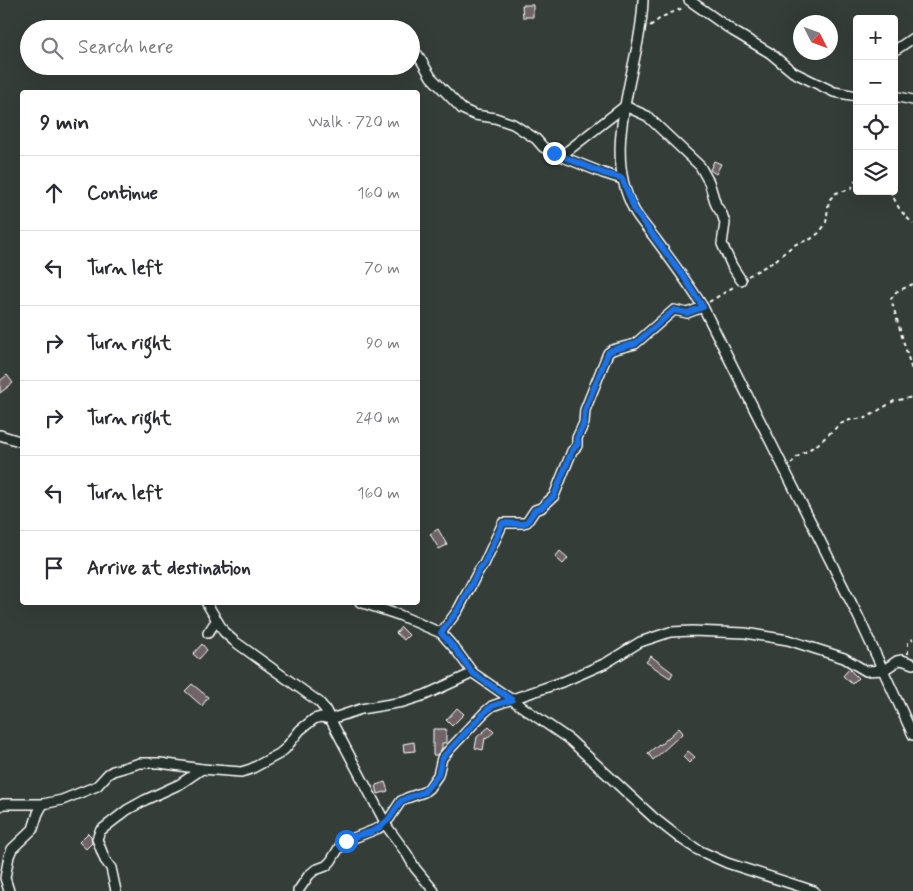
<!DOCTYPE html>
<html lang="en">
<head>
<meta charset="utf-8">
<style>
	body { margin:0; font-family:Mynerve,sans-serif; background:#f2f2f3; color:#2b2b33 }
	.controls { position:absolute; right:15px; top:15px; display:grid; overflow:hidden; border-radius:5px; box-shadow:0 5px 20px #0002 }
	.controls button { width:45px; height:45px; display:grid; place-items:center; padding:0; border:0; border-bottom:1px solid #e1e1e2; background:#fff; color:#2b2b33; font:25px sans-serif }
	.compass { position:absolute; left:793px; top:15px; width:45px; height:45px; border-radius:50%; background:#fff; box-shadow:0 5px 20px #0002; rotate:132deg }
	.stop { position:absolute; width:15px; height:15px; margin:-11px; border:4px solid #1a73e8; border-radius:50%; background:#fff }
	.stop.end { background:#1a73e8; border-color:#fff; box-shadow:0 1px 5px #0008 }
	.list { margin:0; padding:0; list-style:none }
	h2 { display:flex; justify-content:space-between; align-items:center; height:65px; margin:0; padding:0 20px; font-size:21px }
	h2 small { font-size:16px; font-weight:400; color:#7c7c81 }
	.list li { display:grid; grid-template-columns:32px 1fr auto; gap:15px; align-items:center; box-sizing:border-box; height:75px; padding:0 20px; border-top:1px solid #e1e1e2 }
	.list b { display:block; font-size:19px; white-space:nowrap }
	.list em { font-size:16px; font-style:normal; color:#7c7c81 }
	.icon { flex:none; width:28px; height:28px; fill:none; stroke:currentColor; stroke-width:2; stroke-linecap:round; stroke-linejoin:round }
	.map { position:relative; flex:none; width:913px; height:891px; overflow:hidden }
	.search { position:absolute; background:#fff; box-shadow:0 5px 20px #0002; left:20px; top:20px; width:400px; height:55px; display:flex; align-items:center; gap:12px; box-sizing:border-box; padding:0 18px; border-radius:28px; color:#7c7c81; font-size:19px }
	.panel { position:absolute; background:#fff; box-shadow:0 5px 20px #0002; left:20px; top:90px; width:400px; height:515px; border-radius:5px }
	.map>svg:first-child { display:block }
</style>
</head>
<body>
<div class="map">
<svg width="913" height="891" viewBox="0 0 913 891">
	<rect width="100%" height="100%" fill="#353d39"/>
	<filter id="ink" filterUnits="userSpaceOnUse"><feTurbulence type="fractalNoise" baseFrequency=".02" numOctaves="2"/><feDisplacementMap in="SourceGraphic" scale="10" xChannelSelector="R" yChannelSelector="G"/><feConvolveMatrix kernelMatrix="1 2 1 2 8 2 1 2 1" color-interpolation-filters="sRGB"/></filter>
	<g filter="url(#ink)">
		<g fill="#706467" stroke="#fff">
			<polygon points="522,5 533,5 533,17 523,17"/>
			<polygon points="714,161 721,164 716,174 710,170"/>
			<polygon points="7,375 13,383 0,393 0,381"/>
			<polygon points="438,529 447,545 439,549 430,534"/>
			<polygon points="560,551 568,558 563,564 555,557"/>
			<polygon points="401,627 409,635 404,640 396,633"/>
			<polygon points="202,644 207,650 199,659 193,654"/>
			<polygon points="651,656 673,673 670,678 646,662"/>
			<polygon points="849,669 858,678 852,684 843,676"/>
			<polygon points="192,684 208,697 202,706 185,691"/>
			<polygon points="457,708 464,714 452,726 446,720"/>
			<polygon points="489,727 494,732 486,739 485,738 483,750 475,748 477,737"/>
			<polygon points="679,728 683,733 653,760 648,753 659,744 660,745"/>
			<polygon points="433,729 446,729 446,743 442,743 442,748 437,755 433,755"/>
			<polygon points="414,742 415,751 404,752 403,744"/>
			<polygon points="688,751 695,757 689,763 683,757"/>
			<polygon points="385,782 388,791 378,794 376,785"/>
			<polygon points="88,833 91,836 92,843 86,849 79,842"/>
		</g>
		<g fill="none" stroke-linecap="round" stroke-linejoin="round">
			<defs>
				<g id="street">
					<path d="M 643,0 C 641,68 599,146 634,210 C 640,221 650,231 657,241 C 673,263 689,284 703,307 L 858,616 L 913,735"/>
					<polyline points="689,0 733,31 770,53 793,72 834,92 857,96"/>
					<polyline points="894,51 913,38"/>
					<polyline points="411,52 418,55 431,77 462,109 475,115 495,118 513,124 536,139 543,147 553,153 603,173 622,179"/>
					<polyline points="894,96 913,100"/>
					<polyline points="561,156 625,106 647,116 700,166 709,182 716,205 722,214 725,223 722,244 732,266 741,280"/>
					<polyline points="0,435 22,442"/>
					<polyline points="206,602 224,632 234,641 319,702 325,709 388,828 407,854 415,868 434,891"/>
					<polyline points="360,602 399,615 441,633 456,650 473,673 570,740 654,818 677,836 698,850 727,863 814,891"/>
					<polyline points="208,633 216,621"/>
					<polyline points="441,633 458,610 479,570 484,564 503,523 523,523 527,522 535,510 541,508 554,496 572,451 577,446 577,438 584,423 585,410 608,353 612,350 635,344 674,310 687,313 703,307"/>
					<polyline points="0,806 3,804 43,804 62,800 97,786 108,774 113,771 140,763 160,763 202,769"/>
					<polyline points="9,891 5,878 9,856 12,849 33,829 38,813 43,804"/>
					<polyline points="116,891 111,868 105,860 97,839 100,831 127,810 145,800 180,784 202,769 241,772 251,769 279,754 285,749 300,730 314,719 321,717 331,719 361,709 403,702 425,695 473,673"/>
					<polyline points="298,891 309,875 315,870 326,866 331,861 340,846 346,841 379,828 389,819 401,801 407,798 424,792 429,788 438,775 442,758 449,750 484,713 492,706 565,681 606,663 640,642 670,632 692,631 745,633 788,640 844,658 866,671 884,670 897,661 902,660 913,664"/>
				</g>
			</defs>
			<use href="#street" stroke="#fff" stroke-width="12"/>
			<g stroke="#fff" stroke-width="2" stroke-dasharray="4 4" stroke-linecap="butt">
				<polyline points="650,26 662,17 685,7"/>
				<polyline points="890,191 900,210 913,224"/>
				<polyline points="748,276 775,261 786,251 796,244 811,239 820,232 826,223 829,200 836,193 851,189 857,178"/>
				<polyline points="913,284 896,292 891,299 913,374"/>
				<polyline points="709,302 735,286"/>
				<polyline points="791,464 797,457 818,444 840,424 850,420 866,418 894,401 913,397"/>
				<polyline points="908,654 908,642 913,639"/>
			</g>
			<use href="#street" stroke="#26332d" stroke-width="9"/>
		</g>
	</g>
	<g fill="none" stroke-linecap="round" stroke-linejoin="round" filter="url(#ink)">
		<polyline stroke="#1a73e8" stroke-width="6" points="346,841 353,837 371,832 379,828 389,819 401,801 407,798 424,792 438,775 442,758 484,713 492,706 512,700 473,673 456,650 441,633 458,610 479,570 484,564 503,523 523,524 527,522 535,510 541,508 554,496 572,451 578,444 577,438 584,423 585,410 608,353 612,350 635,344 674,310 687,313 703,307 684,277 635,211 622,178 603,173 554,153"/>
	</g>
</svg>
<div class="controls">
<button>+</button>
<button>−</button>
<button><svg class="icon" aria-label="locate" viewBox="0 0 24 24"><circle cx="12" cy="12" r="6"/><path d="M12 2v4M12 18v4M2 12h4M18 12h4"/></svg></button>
<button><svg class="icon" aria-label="layers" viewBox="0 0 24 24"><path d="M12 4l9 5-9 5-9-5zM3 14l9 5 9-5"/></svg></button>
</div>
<svg class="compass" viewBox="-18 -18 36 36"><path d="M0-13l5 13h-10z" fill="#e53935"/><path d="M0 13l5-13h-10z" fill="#7c7c81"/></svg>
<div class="stop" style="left:346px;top:841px"></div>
<div class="stop end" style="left:554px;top:153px"></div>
<div class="search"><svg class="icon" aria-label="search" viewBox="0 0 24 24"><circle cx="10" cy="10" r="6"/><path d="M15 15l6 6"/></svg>Search here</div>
<section class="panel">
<h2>9 min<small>Walk · 720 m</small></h2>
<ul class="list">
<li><svg class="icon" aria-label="ahead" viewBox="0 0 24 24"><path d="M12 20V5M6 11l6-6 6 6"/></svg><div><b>Continue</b></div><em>160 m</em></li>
<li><svg class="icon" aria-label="left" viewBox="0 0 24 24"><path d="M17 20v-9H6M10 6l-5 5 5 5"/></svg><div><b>Turn left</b></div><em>70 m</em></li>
<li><svg class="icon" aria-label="right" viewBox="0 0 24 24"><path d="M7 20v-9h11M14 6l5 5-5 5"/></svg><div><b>Turn right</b></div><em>90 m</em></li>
<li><svg class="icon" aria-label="right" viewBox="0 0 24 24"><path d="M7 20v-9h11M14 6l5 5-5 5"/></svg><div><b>Turn right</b></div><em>240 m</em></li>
<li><svg class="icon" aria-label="left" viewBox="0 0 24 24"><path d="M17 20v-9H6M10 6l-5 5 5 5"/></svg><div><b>Turn left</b></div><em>160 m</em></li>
<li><svg class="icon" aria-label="arrive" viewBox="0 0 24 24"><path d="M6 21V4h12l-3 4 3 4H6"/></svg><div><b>Arrive at destination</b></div></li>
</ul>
</section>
</div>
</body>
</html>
